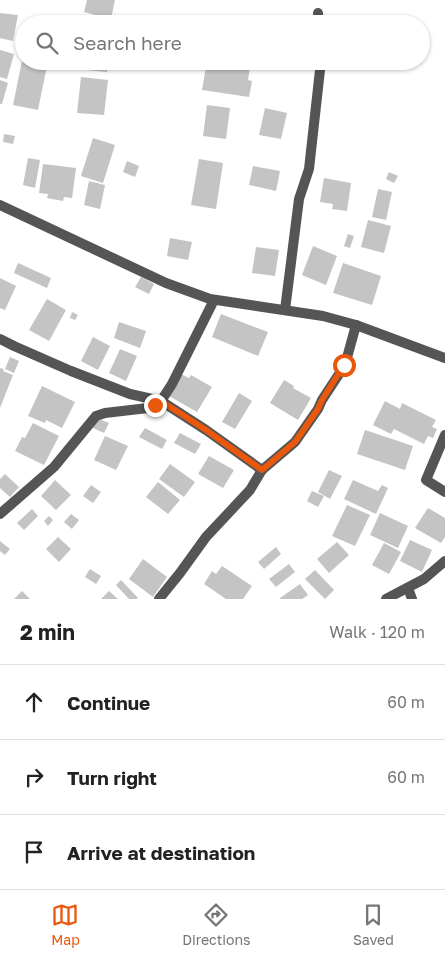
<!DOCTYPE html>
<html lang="en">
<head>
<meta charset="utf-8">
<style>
	body { margin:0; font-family:"Golos Text",sans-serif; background:#f6f6f6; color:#222 }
	.stop { position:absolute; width:15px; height:15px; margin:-11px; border:4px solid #ea580c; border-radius:50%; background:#fff }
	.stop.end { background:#ea580c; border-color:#fff; box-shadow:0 1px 5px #0008 }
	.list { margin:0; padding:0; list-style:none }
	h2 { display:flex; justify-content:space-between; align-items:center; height:65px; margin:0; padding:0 20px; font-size:21px }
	h2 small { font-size:16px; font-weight:400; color:#767676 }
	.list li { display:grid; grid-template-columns:32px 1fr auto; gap:15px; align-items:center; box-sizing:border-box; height:75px; padding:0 20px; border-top:1px solid #e0e0e0 }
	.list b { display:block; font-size:19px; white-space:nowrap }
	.list em { font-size:16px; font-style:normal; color:#767676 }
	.icon { flex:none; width:28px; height:28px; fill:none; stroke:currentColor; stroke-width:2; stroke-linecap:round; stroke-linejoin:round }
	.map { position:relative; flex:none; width:445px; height:599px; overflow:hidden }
	.search { position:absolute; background:#fff; box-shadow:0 1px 4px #0004; left:15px; right:15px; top:15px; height:55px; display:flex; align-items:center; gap:12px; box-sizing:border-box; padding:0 18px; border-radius:28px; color:#767676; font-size:19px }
	.sheet { height:290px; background:#fff }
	nav { display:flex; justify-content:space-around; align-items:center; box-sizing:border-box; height:70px; border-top:1px solid #e0e0e0; background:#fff; font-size:14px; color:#767676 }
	nav a { display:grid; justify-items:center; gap:2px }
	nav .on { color:#ea580c }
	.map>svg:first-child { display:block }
</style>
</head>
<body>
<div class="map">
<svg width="445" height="599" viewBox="0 0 445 599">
	<rect width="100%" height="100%" fill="#fff"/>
	<g fill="#c4c4c4">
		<polygon points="87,0 115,0 111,19 84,12"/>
		<polygon points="0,13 18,15 13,41 0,38"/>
		<polygon points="288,17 302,20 301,24 287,24"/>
		<polygon points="0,50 14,54 7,79 0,77"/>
		<polygon points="22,61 48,61 38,110 13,105"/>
		<polygon points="77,61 108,61 107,72 76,69"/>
		<polygon points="207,61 250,67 248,80 252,81 249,97 202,90"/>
		<polygon points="81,77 108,80 104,115 77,113"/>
		<polygon points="0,80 8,83 2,104 0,104"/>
		<polygon points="207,105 230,108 226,139 203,136"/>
		<polygon points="265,108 287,113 281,139 259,135"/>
		<polygon points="4,134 15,136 13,144 3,142"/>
		<polygon points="93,138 115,145 103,183 81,176"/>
		<polygon points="28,158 40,160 35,188 23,185"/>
		<polygon points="199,159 223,163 216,209 191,205"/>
		<polygon points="127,161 139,166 135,177 123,172"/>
		<polygon points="43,164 76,168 72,198 64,197 63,201 47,198 48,194 39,193"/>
		<polygon points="253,166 280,171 276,191 249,185"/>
		<polygon points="389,172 398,176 394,183 386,179"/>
		<polygon points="324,178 351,183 347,211 332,209 333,204 320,202"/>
		<polygon points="89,181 105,185 100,209 84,205"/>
		<polygon points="378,189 392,192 386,220 372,217"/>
		<polygon points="368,220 391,226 384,253 361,247"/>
		<polygon points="348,234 354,236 350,248 344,246"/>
		<polygon points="170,238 192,242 188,260 167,256"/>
		<polygon points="313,246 337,256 326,285 302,275"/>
		<polygon points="256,247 279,250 275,276 252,273"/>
		<polygon points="18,263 51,278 47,288 14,273"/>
		<polygon points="343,263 381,276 372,305 333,293"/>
		<polygon points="141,277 154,284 149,294 135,287"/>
		<polygon points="0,278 16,286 5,310 0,308"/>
		<polygon points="47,299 66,310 49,341 29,330"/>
		<polygon points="72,312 78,315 75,320 70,318"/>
		<polygon points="221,314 268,332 258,356 212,337"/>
		<polygon points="119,322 146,331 140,348 114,338"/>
		<polygon points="93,337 110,346 98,370 81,361"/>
		<polygon points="120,349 137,356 126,381 109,373"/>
		<polygon points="10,357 19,361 14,373 5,369"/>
		<polygon points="0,368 4,369 3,371 13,375 0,408"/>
		<polygon points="181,374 189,378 191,375 212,387 197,412 169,396"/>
		<polygon points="284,380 294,386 293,388 311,398 298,420 270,403"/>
		<polygon points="42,386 75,402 62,428 46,420 45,423 28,416"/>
		<polygon points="239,393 252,401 235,429 222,422"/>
		<polygon points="385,401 400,409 402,403 436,420 432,427 437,429 433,438 428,436 424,444 394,429 391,434 373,425"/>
		<polygon points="97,418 109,423 104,433 93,428"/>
		<polygon points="33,423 59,436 44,465 15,451 22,437 25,438"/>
		<polygon points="145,428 167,440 162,449 139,437"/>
		<polygon points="365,430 413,446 405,470 357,454"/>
		<polygon points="180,433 201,444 195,454 174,443"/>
		<polygon points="105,436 128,446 116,470 94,460"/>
		<polygon points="209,456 234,470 223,488 198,474"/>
		<polygon points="170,464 195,482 184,497 159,479"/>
		<polygon points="329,470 342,476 330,499 318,492"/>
		<polygon points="5,474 19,487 10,497 0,488 0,479"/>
		<polygon points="55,480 71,495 56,510 41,496"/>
		<polygon points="353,480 378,491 382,485 388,488 376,514 344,499"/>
		<polygon points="158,482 180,500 168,514 146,497"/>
		<polygon points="91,485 101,492 93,503 83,496"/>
		<polygon points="312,491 324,496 318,507 307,501"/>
		<polygon points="347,505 370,515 355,546 332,536"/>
		<polygon points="428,508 445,518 445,537 441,543 415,528"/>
		<polygon points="32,509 38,516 24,530 17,523"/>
		<polygon points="380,513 408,526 398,548 370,535"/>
		<polygon points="71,514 79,520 72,529 64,522"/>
		<polygon points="49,516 53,520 48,526 44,521"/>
		<polygon points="58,537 71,549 59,562 46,549"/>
		<polygon points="410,540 432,550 422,572 400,561"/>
		<polygon points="0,541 10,549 5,555 0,551"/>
		<polygon points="337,542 349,555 329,573 317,559"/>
		<polygon points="384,543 401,552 389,574 372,565"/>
		<polygon points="276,547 281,554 264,569 258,562"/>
		<polygon points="143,559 167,577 153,597 129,579"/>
		<polygon points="289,564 295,572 276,587 269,579"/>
		<polygon points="222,566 252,586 243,599 226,599 204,584 212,571 216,574"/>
		<polygon points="90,569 101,576 96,584 85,577"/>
		<polygon points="315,570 334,590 325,599 305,579"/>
		<polygon points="121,580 138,598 137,599 129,599 116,585"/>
		<polygon points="300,584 308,595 302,599 280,599 280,598"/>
		<polygon points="22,591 30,599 14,599"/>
		<polygon points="109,591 118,599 101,599"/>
	</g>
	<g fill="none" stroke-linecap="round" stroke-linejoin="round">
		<g stroke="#555" stroke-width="10">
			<polyline points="318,13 319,24"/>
			<polyline points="0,205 166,283 210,299 323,316 356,325 445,358"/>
			<polyline points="285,310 299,199 309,169 321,61"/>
			<polyline points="0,339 14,346 71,371 130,394 161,401 206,430 262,470"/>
			<polyline points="445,435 426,480 445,492"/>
			<polyline points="0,514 54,467 96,416 105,413 148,408 155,405 161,401 172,384 214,300"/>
			<polyline points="408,588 412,599"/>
			<polyline points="159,599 180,573 206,537 250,490 262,470 295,442 318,409 322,400 345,365 356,325"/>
			<polyline points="386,599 424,579 445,561"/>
		</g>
	</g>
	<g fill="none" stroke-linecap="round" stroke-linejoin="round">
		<polyline stroke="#ea580c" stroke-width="6" points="155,405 161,401 206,430 262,470 295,442 318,409 322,400 344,365"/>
	</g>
</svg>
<div class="stop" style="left:344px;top:365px"></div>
<div class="stop end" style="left:155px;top:405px"></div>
<div class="search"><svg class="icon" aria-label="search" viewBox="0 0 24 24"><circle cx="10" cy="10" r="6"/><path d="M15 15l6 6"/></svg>Search here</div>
</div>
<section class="sheet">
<h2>2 min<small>Walk · 120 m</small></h2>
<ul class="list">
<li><svg class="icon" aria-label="ahead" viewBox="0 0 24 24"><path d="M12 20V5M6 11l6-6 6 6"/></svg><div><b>Continue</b></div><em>60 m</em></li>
<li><svg class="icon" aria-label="right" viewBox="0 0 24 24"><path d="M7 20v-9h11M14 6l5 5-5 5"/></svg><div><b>Turn right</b></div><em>60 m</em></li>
<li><svg class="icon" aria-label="arrive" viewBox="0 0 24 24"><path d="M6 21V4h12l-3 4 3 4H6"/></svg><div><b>Arrive at destination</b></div></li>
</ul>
</section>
<nav>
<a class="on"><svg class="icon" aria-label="map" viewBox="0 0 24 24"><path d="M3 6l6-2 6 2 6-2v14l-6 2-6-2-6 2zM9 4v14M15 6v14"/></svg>Map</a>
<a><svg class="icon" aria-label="directions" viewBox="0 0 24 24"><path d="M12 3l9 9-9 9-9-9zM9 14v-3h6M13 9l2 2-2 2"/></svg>Directions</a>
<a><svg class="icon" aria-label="saved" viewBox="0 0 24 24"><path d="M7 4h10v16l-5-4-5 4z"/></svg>Saved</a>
</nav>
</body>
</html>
